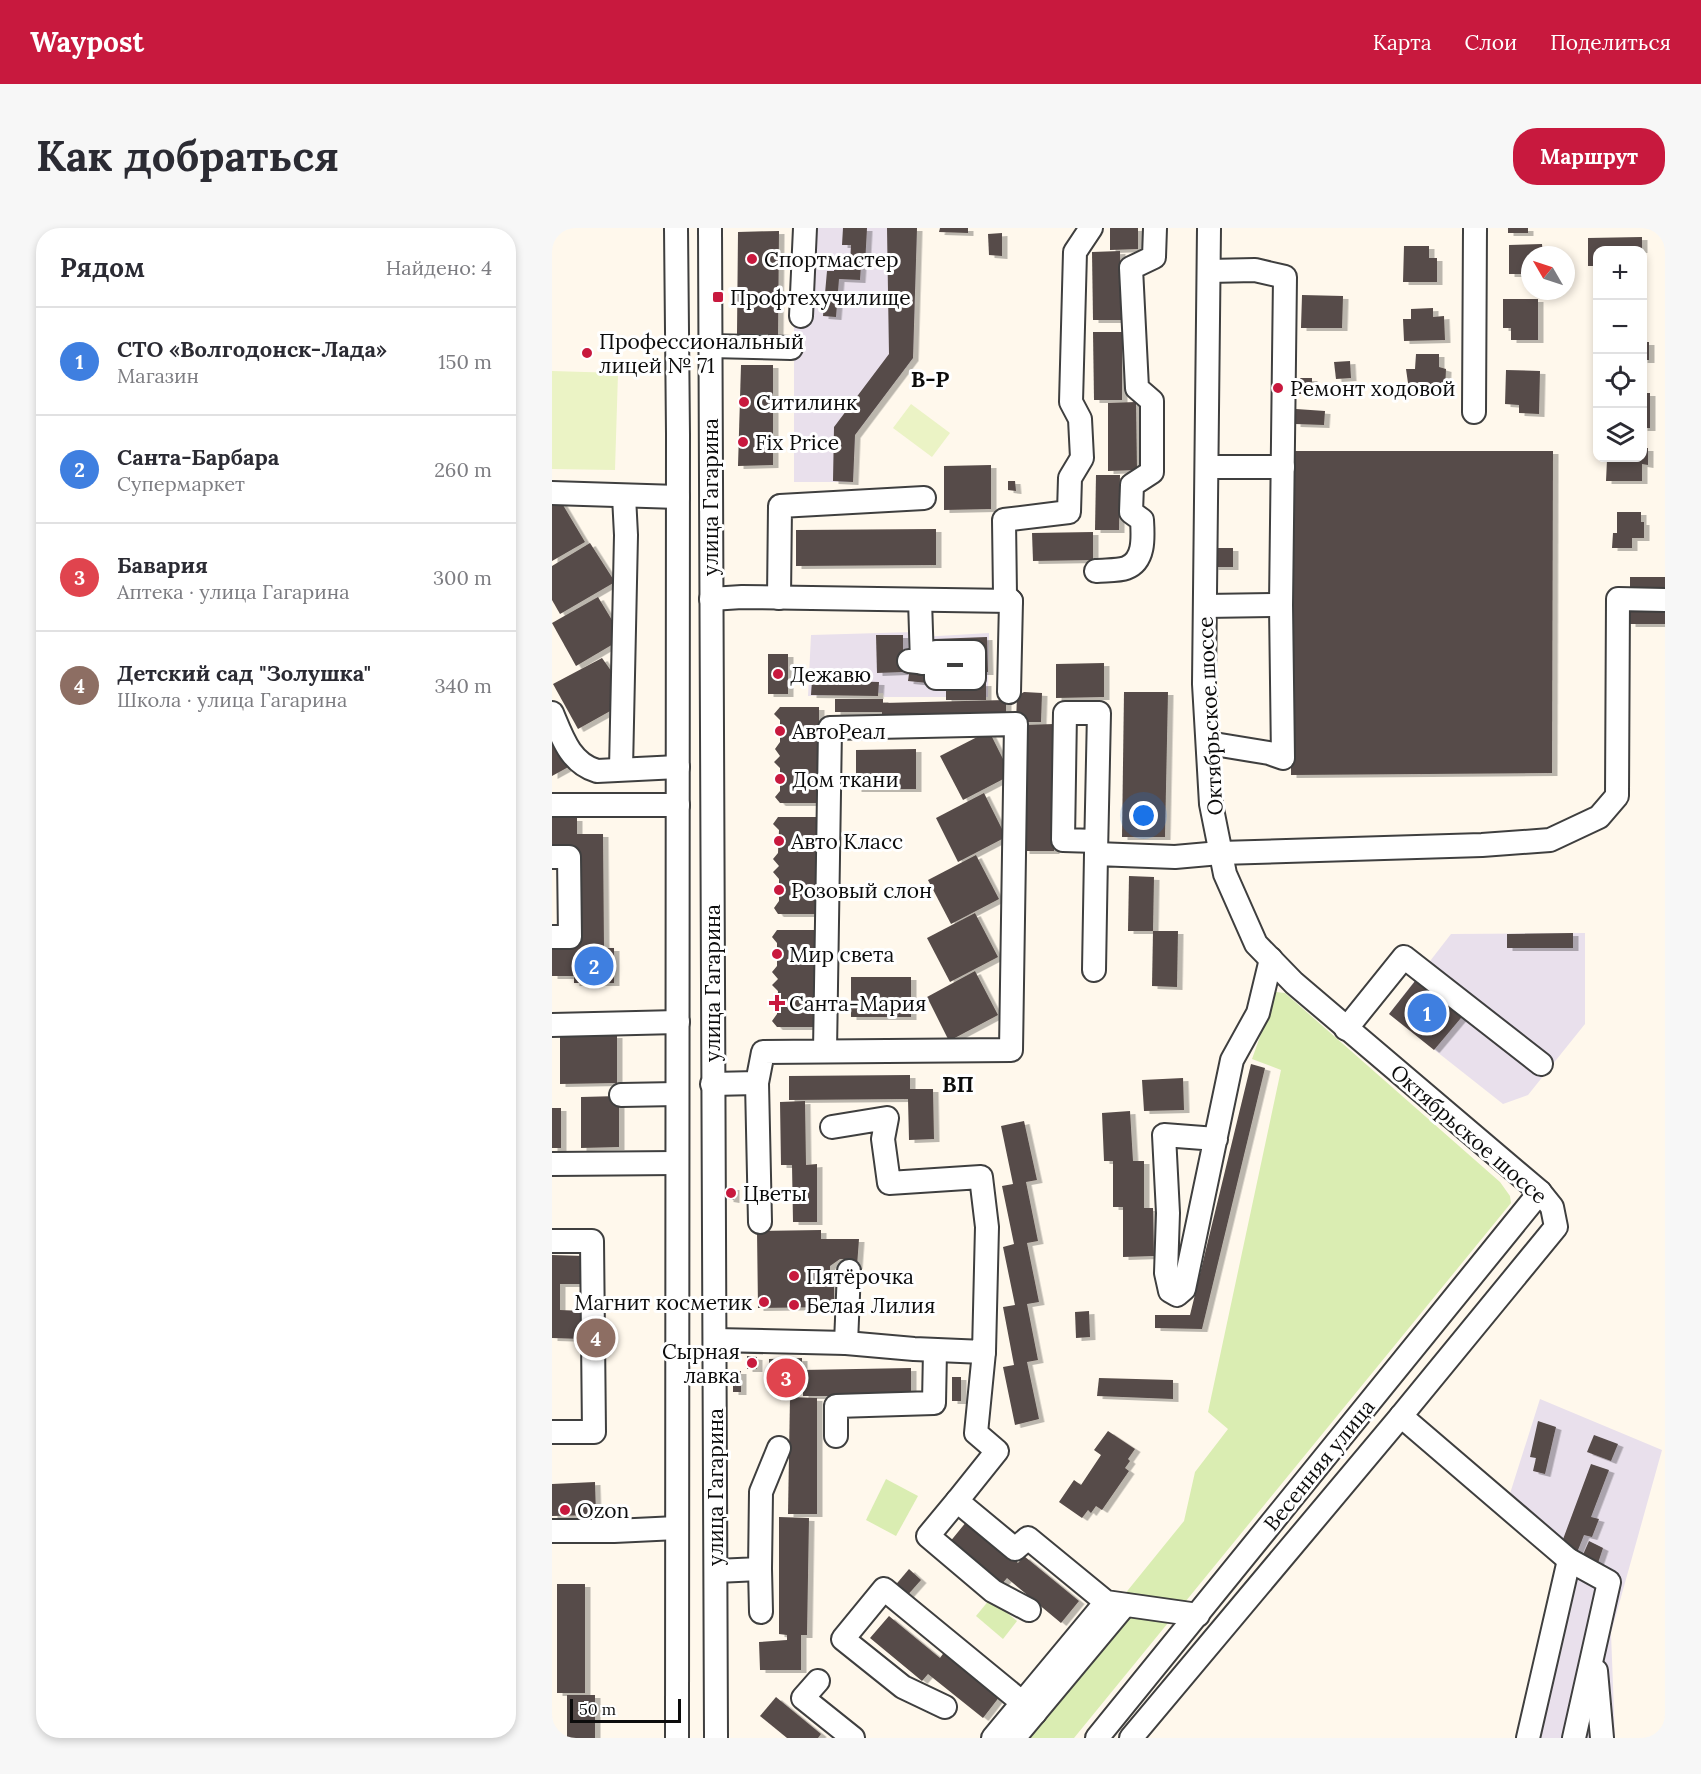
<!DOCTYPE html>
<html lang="ru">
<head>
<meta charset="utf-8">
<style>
	body { margin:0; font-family:Lora,serif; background:#f7f7f7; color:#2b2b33 }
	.controls { position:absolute; right:18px; top:18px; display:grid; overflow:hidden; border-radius:12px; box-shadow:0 3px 9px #0003 }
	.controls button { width:54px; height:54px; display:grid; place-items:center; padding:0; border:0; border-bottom:2px solid #e1e1e2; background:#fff; color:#2b2b33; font:30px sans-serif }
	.compass { position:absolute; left:969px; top:18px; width:54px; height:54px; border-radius:50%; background:#fff; box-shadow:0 3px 9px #0003; rotate:309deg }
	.scale { position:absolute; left:18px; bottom:15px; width:111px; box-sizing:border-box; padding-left:6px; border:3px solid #0c0c0c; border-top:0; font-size:16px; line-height:21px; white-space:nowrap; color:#0c0c0c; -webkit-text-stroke:4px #fff; paint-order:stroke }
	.you { position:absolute; left:592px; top:588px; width:21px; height:21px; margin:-15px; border:4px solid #fff; border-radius:50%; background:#1a73e8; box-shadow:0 0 0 9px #1a73e833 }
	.badge { display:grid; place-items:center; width:39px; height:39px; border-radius:50%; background:#c8193e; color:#fff; font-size:20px; font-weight:700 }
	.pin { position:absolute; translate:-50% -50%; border:3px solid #fff; box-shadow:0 2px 6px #0006 }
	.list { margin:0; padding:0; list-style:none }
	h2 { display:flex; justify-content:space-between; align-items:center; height:78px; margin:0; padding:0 24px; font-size:26px }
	h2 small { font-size:20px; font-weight:400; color:#7c7c81 }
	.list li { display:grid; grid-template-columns:39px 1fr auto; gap:18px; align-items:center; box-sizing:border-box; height:108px; padding:0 24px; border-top:2px solid #e1e1e2 }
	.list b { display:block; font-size:22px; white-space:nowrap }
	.list p { margin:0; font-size:20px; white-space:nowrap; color:#7c7c81 }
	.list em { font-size:20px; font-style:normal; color:#7c7c81 }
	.icon { flex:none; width:33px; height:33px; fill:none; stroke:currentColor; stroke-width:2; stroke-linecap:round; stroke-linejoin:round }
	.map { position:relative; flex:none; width:1113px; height:1510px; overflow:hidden; border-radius:24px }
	header { display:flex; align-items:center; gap:36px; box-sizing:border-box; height:84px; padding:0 30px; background:#c8193e; color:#fff }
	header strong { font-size:28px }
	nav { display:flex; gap:33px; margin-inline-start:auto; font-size:21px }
	.intro { display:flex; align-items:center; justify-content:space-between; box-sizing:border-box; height:144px; padding:0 36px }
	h1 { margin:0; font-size:42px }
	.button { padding:15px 27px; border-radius:24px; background:#c8193e; color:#fff; font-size:21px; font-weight:700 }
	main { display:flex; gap:36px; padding:0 36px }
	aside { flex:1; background:#fff; border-radius:24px; box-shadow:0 3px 9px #0003 }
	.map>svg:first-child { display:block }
</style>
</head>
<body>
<header>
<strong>Waypost</strong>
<nav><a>Карта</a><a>Слои</a><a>Поделиться</a></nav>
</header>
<div class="intro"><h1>Как добраться</h1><a class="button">Маршрут</a></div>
<main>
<aside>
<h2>Рядом<small>Найдено: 4</small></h2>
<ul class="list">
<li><span class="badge" style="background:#3f7fe0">1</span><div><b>СТО «Волгодонск-Лада»</b><p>Магазин</p></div><em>150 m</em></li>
<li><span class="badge" style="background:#3f7fe0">2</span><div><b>Санта-Барбара</b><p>Супермаркет</p></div><em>260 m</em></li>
<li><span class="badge" style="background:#e0444e">3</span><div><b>Бавария</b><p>Аптека · улица Гагарина</p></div><em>300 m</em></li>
<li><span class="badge" style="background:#8d6e63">4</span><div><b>Детский сад &quot;Золушка&quot;</b><p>Школа · улица Гагарина</p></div><em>340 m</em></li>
</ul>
</aside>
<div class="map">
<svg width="1113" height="1510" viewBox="0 0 1113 1510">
	<defs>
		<filter id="shadow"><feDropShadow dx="5.5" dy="3" stdDeviation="0" flood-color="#0004"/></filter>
	</defs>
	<rect width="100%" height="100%" fill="#fff8ec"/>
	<g fill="#e9e0ec">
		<polygon points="260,0 365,0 361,130 303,207 301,254 242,254 242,87"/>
		<polygon points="363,404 369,409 437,405 436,469 332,469 331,465 256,468 259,407"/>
		<polygon points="1033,705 1033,796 976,867 951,876 837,786 899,706"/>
		<polygon points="988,1171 1110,1222 1059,1405 1063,1510 970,1510 1010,1327 955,1275"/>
	</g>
	<g fill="#daedb2">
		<polygon points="724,764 733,765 948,954 958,968 959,975 522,1510 456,1510 632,1293 643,1244 676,1201 656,1184 729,842 700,831"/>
		<polygon points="334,1251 366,1268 344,1308 314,1292"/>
		<polygon points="438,1371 465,1393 451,1411 424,1388"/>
	</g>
	<g fill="#ebf3c5">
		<polygon points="0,143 66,145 63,242 0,241"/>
		<polygon points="359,176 398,205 380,229 341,200"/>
	</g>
	<g fill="#564b48" filter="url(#shadow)">
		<polygon points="291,0 315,0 313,37 309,37 308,52 287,51 284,89 271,88 275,43 282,43 282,35 298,36 299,17 290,17"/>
		<polygon points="335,0 365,0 361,130 303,207 301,254 281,253 282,199 337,126"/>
		<polygon points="388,0 416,0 416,5 387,4"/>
		<polygon points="558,0 586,0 586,21 558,22"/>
		<rect x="956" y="0" width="20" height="5"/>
		<polygon points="227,3 226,113 216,114 216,106 185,106 186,4"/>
		<polygon points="450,5 450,28 437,27 436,6"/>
		<polygon points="1090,9 1090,22 1046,22 1046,38 1036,38 1036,10"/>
		<polygon points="990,16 991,27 978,27 978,46 957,46 957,17"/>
		<polygon points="852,18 877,18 877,30 885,30 885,54 851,54"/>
		<polygon points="568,23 569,92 541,92 540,24"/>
		<polygon points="750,67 791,68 790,100 749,100"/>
		<polygon points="951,71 986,71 986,112 959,112 959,100 951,100"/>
		<polygon points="881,80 881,89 892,88 893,112 852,113 851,91 859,91 859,81"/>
		<polygon points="541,104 570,104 570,172 542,172"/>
		<rect x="1090" y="114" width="7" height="18"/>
		<polygon points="864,126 887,126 887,139 894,141 893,163 857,162 854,141 863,141"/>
		<polygon points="798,133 799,150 784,151 782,134"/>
		<polygon points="189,137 221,137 221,237 186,238"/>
		<polygon points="954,142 988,143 987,186 967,185 967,177 953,176"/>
		<polygon points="748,150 760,150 760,166 747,166"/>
		<rect x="1090" y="165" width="8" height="35"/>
		<polygon points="584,174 585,242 556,243 556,175"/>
		<polygon points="744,181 773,183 772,197 743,196"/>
		<polygon points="1090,220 1096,220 1096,237 1090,236 1090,253 1054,253 1055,232 1061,232 1061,230 1090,230"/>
		<polygon points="739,223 1001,223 1000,545 739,547"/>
		<polygon points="439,237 439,281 392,282 392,238"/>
		<polygon points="544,247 568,247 567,302 543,302"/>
		<polygon points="456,253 463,253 464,263 456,262"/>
		<polygon points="8,272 33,314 0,333 0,276"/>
		<polygon points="1065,284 1089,284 1089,294 1092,294 1092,310 1080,310 1080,320 1060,320 1061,305 1065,305"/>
		<polygon points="384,301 384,337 244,338 244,302"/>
		<polygon points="541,304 541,332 481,333 480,305"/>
		<polygon points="38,315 63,354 8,386 0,372 0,338"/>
		<rect x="661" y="320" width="20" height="19"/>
		<rect x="1078" y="349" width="35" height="14"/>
		<polygon points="46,369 66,402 63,415 24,438 0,395"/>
		<rect x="1078" y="383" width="35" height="13"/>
		<polygon points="324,407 351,407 351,444 325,445"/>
		<polygon points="435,409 436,444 426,444 426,420 382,422 382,411"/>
		<rect x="216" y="426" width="20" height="40"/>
		<polygon points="50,430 67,454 69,477 26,501 1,456"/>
		<polygon points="552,435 552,469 504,470 504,436"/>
		<polygon points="358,439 377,441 376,455 356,453"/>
		<polygon points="260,452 327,454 326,468 259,467"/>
		<polygon points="434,455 434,472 394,472 394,456"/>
		<polygon points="472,464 490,465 489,494 464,494 465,468"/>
		<polygon points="572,464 616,464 613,609 570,609"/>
		<polygon points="283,471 331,471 331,475 454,472 454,487 330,490 330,484 283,484"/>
		<polygon points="228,479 267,479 267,575 228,575 223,569 228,563 228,540 222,534 228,528 223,521 228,514 228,492 222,486"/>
		<polygon points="502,496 502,623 472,623 472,497"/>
		<polygon points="0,502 20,537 0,548"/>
		<polygon points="437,503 459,547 411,572 388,528"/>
		<polygon points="364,521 364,561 304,561 304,522"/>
		<polygon points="432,565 454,609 406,634 384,590"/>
		<polygon points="226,589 266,589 266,686 226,686 222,680 227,673 227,651 221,644 227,638 221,631 226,625 227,602 221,596"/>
		<polygon points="0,590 25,590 25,606 51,606 52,720 62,720 62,755 22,755 22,748 0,748 0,719 22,719 23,618 0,618"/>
		<polygon points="424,627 447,671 399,696 376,652"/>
		<polygon points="577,648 602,649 601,703 576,703"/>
		<polygon points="423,685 446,729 398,754 375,710"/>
		<polygon points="225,702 264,702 264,799 225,799 220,793 225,786 226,763 220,757 226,751 220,744 225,738 225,715 220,709"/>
		<polygon points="601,703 626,703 625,759 600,758"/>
		<polygon points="1021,705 1021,720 955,720 955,706"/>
		<polygon points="423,743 446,787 397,813 375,769"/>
		<polygon points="867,748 914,784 882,822 837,786"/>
		<rect x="299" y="749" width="60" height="40"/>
		<polygon points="65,807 65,855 8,856 8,808"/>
		<polygon points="699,836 713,840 650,1101 603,1100 603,1087 638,1087"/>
		<polygon points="358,847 358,861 381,861 382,911 357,912 356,871 237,872 237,848"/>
		<polygon points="631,850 632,882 592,883 590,852"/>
		<polygon points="67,868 67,919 29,920 29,869"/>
		<polygon points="253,873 254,937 265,936 265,994 241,994 240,937 229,937 228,874"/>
		<rect x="0" y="880" width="9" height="40"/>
		<polygon points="578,883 581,933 592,933 592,980 601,980 602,1028 571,1029 571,979 561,979 561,933 552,933 550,885"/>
		<polygon points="472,893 485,952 474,954 486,1013 475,1015 487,1074 475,1076 486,1132 475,1134 487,1191 463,1197 451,1139 462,1137 451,1079 463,1077 451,1019 462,1016 450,958 461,956 449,898"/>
		<polygon points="177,959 182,959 182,972 176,971"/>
		<polygon points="269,1002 269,1011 307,1011 305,1038 292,1038 292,1031 288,1031 278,1038 278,1057 282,1057 282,1079 206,1080 205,1003"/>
		<polygon points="0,1027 32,1028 32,1056 8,1056 8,1082 31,1083 31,1111 0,1110"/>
		<polygon points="537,1083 538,1109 524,1110 523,1084"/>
		<polygon points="195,1128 205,1129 205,1141 195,1141"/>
		<polygon points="250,1130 250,1142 359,1140 359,1168 251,1168 251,1158 217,1159 217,1131"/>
		<rect x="181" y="1143" width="8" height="21"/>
		<rect x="400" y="1149" width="9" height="24"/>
		<polygon points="547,1150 621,1152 621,1171 545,1168"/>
		<polygon points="238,1169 265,1170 265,1286 236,1286"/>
		<polygon points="986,1193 1004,1199 993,1246 981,1243 984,1230 978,1229"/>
		<polygon points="556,1203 583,1221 576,1231 578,1233 573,1240 577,1243 550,1282 544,1278 539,1285 536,1282 530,1290 507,1274 522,1252 529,1257 549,1227 542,1222"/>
		<polygon points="1042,1207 1066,1216 1059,1233 1035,1224"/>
		<polygon points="1039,1236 1057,1242 1039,1289 1047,1291 1040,1309 1032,1307 1024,1327 1007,1322"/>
		<polygon points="43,1254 44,1287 0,1288 0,1256"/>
		<polygon points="227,1289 257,1290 255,1407 249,1407 249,1442 208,1442 207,1414 235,1412 235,1407 227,1406"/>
		<polygon points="415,1293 466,1335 472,1328 527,1373 509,1395 455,1350 449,1357 397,1315"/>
		<polygon points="1037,1313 1051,1320 1046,1335 1030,1329"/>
		<polygon points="357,1341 369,1352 353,1370 341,1360"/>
		<rect x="5" y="1356" width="28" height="109"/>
		<polygon points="337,1388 388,1430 393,1423 448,1468 431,1490 376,1446 370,1453 318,1410"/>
		<rect x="15" y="1467" width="28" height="43"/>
		<polygon points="224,1469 269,1506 266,1510 235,1510 208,1488"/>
	</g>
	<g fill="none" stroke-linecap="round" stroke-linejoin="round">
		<defs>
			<g id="minor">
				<polyline points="124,0 126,206 125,1510"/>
				<polyline points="158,0 164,1510"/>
				<polyline points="249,88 253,0"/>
				<polyline points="158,118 239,120"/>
				<polyline points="922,184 923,0"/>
				<polyline points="655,239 731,239"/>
				<polyline points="0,265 126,269"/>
				<path d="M 544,343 C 553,342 566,343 574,340 C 593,333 591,309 590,292 L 579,284 L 580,257 L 600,244 L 600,173 L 585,160 L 579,40 L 602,29 L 603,0"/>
				<polyline points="227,370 228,278 372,270"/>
				<polyline points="159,371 190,369 459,373 453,367 452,292 517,284 518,250 530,230 528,191 519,174 523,24 539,0"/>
				<polyline points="368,372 370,435"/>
				<polyline points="653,378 729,377"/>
				<polyline points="357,433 384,436 384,450 422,450 422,424 384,424 384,436"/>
				<polyline points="457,464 459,373"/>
				<path d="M 0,485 C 10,509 18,535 45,543 L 126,539"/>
				<polyline points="656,515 717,525 731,530 729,377 733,49 703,42 657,43"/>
				<polyline points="69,541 74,307 72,268"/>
				<polyline points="0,577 126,577"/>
				<polyline points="544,626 547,485 513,485 511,612 544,613"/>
				<polyline points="0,629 17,629 18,709 0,709"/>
				<polyline points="542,742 544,626 623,629 668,625 930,617 998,612 1047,589 1065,568 1066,371 1113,372"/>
				<polyline points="0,797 126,794"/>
				<polyline points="794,801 852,729 989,836"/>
				<polyline points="205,855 208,994"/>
				<polyline points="160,856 205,855 211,824 459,822 464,496 278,500 273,823"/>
				<polyline points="69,867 125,866"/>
				<polyline points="664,911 612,907 616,985 614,1045 618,1063 625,1067 632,1061 680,832 706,785 719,731"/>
				<polyline points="0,936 125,935"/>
				<polyline points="0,1013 40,1013 42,1204 0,1204"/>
				<polyline points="163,1112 294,1115 362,1121 432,1124 435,999 429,949 337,955 331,911 335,890 280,899"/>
				<polyline points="294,1115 297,1043"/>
				<polyline points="432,1124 424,1205 445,1223 405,1273 463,1321 476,1310 554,1374 646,1387"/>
				<polyline points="849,1188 1017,1332 1057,1354 1022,1510"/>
				<polyline points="284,1208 284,1178 382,1175 383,1122"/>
				<polyline points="405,1273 376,1308 441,1363 477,1382"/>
				<polyline points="0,1303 62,1303 125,1300"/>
				<polyline points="208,1341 209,1384"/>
				<polyline points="164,1343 208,1341 209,1264 227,1220"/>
				<polyline points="1044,1443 1050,1510"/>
				<polyline points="266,1453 251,1470 301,1510"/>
				<polyline points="393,1479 351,1459 291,1411 332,1361 483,1485"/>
				<polyline points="441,1510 554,1374"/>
				<polyline points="462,1510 573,1377"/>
				<polyline points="545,1510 988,964"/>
				<polyline points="579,1510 849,1188 1004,999 1000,979 988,964 742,755 704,716 673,646 659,576 652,456 657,0"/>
				<polyline points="976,1510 1017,1332"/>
			</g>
		</defs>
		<use href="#minor" stroke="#3f3f3f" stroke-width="26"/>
		<use href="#minor" stroke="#fff" stroke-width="22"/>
	</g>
	<g fill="#c8193e" stroke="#fff" stroke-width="2">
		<circle cx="200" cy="31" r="6"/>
		<rect x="160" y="63" width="12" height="12" rx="3"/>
		<circle cx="35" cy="125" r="6"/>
		<circle cx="726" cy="160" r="6"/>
		<circle cx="192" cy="174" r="6"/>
		<circle cx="191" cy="214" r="6"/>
		<circle cx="226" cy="446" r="6"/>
		<circle cx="228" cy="503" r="6"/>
		<circle cx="228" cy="551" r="6"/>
		<circle cx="227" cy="613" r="6"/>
		<circle cx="227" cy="662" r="6"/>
		<circle cx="225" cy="726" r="6"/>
		<path d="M222 766h6v6h6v6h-6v6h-6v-6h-6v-6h6z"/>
		<circle cx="179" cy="965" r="6"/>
		<circle cx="242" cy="1048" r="6"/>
		<circle cx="212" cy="1074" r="6"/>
		<circle cx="242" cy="1077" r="6"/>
		<circle cx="200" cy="1135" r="6"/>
		<circle cx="13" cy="1282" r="6"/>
	</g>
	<g text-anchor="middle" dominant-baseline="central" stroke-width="6" stroke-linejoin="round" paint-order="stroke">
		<g font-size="21" fill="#0c0c0c" stroke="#fff" text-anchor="start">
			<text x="212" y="31">Спортмастер</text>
			<text x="178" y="69">Профтехучилище</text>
			<text x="47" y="113">Профессиональный<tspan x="47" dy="24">лицей № 71</tspan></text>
			<text x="738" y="160">Ремонт ходовой</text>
			<text x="204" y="174">Ситилинк</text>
			<text x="203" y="214">Fix Price</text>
			<text x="238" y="446">Дежавю</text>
			<text x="240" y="503">АвтоРеал</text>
			<text x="240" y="551">Дом ткани</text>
			<text x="239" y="613">Авто Класс</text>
			<text x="239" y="662">Розовый слон</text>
			<text x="237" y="726">Мир света</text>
			<text x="237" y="775">Санта-Мария</text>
			<text x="191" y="965">Цветы</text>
			<text x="254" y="1048">Пятёрочка</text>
			<text x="200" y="1074" text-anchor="end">Магнит косметик</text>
			<text x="254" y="1077">Белая Лилия</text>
			<text x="188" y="1123" text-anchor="end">Сырная<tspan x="188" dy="24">лавка</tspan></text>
			<text x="25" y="1282">Ozon</text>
		</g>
		<g font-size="21" fill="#0c0c0c" stroke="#fff">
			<text transform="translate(158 269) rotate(-90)">улица Гагарина</text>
			<text transform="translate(658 488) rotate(-93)">Октябрьское шоссе</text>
			<text transform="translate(160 755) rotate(-90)">улица Гагарина</text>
			<text transform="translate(917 906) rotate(41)">Октябрьское шоссе</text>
			<text transform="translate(767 1237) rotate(-51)">Весенняя улица</text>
			<text transform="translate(163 1259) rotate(-90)">улица Гагарина</text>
		</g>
		<g font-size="22" font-weight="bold" fill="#0c0c0c" stroke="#fff">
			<text x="378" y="151">В-Р</text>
			<text x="406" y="856">ВП</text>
		</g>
	</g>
</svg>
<div class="controls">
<button>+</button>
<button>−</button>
<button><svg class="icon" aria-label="locate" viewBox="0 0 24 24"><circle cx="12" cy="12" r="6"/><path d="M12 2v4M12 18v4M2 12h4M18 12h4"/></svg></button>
<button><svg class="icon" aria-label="layers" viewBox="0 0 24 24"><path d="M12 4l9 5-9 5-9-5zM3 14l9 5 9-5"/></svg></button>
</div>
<svg class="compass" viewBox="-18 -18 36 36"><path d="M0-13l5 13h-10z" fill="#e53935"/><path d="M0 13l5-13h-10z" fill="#7c7c81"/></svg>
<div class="scale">50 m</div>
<div class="you"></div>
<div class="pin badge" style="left:875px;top:785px;background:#3f7fe0">1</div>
<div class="pin badge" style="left:42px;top:738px;background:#3f7fe0">2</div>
<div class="pin badge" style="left:234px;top:1150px;background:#e0444e">3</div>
<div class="pin badge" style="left:44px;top:1110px;background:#8d6e63">4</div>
</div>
</main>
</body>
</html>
